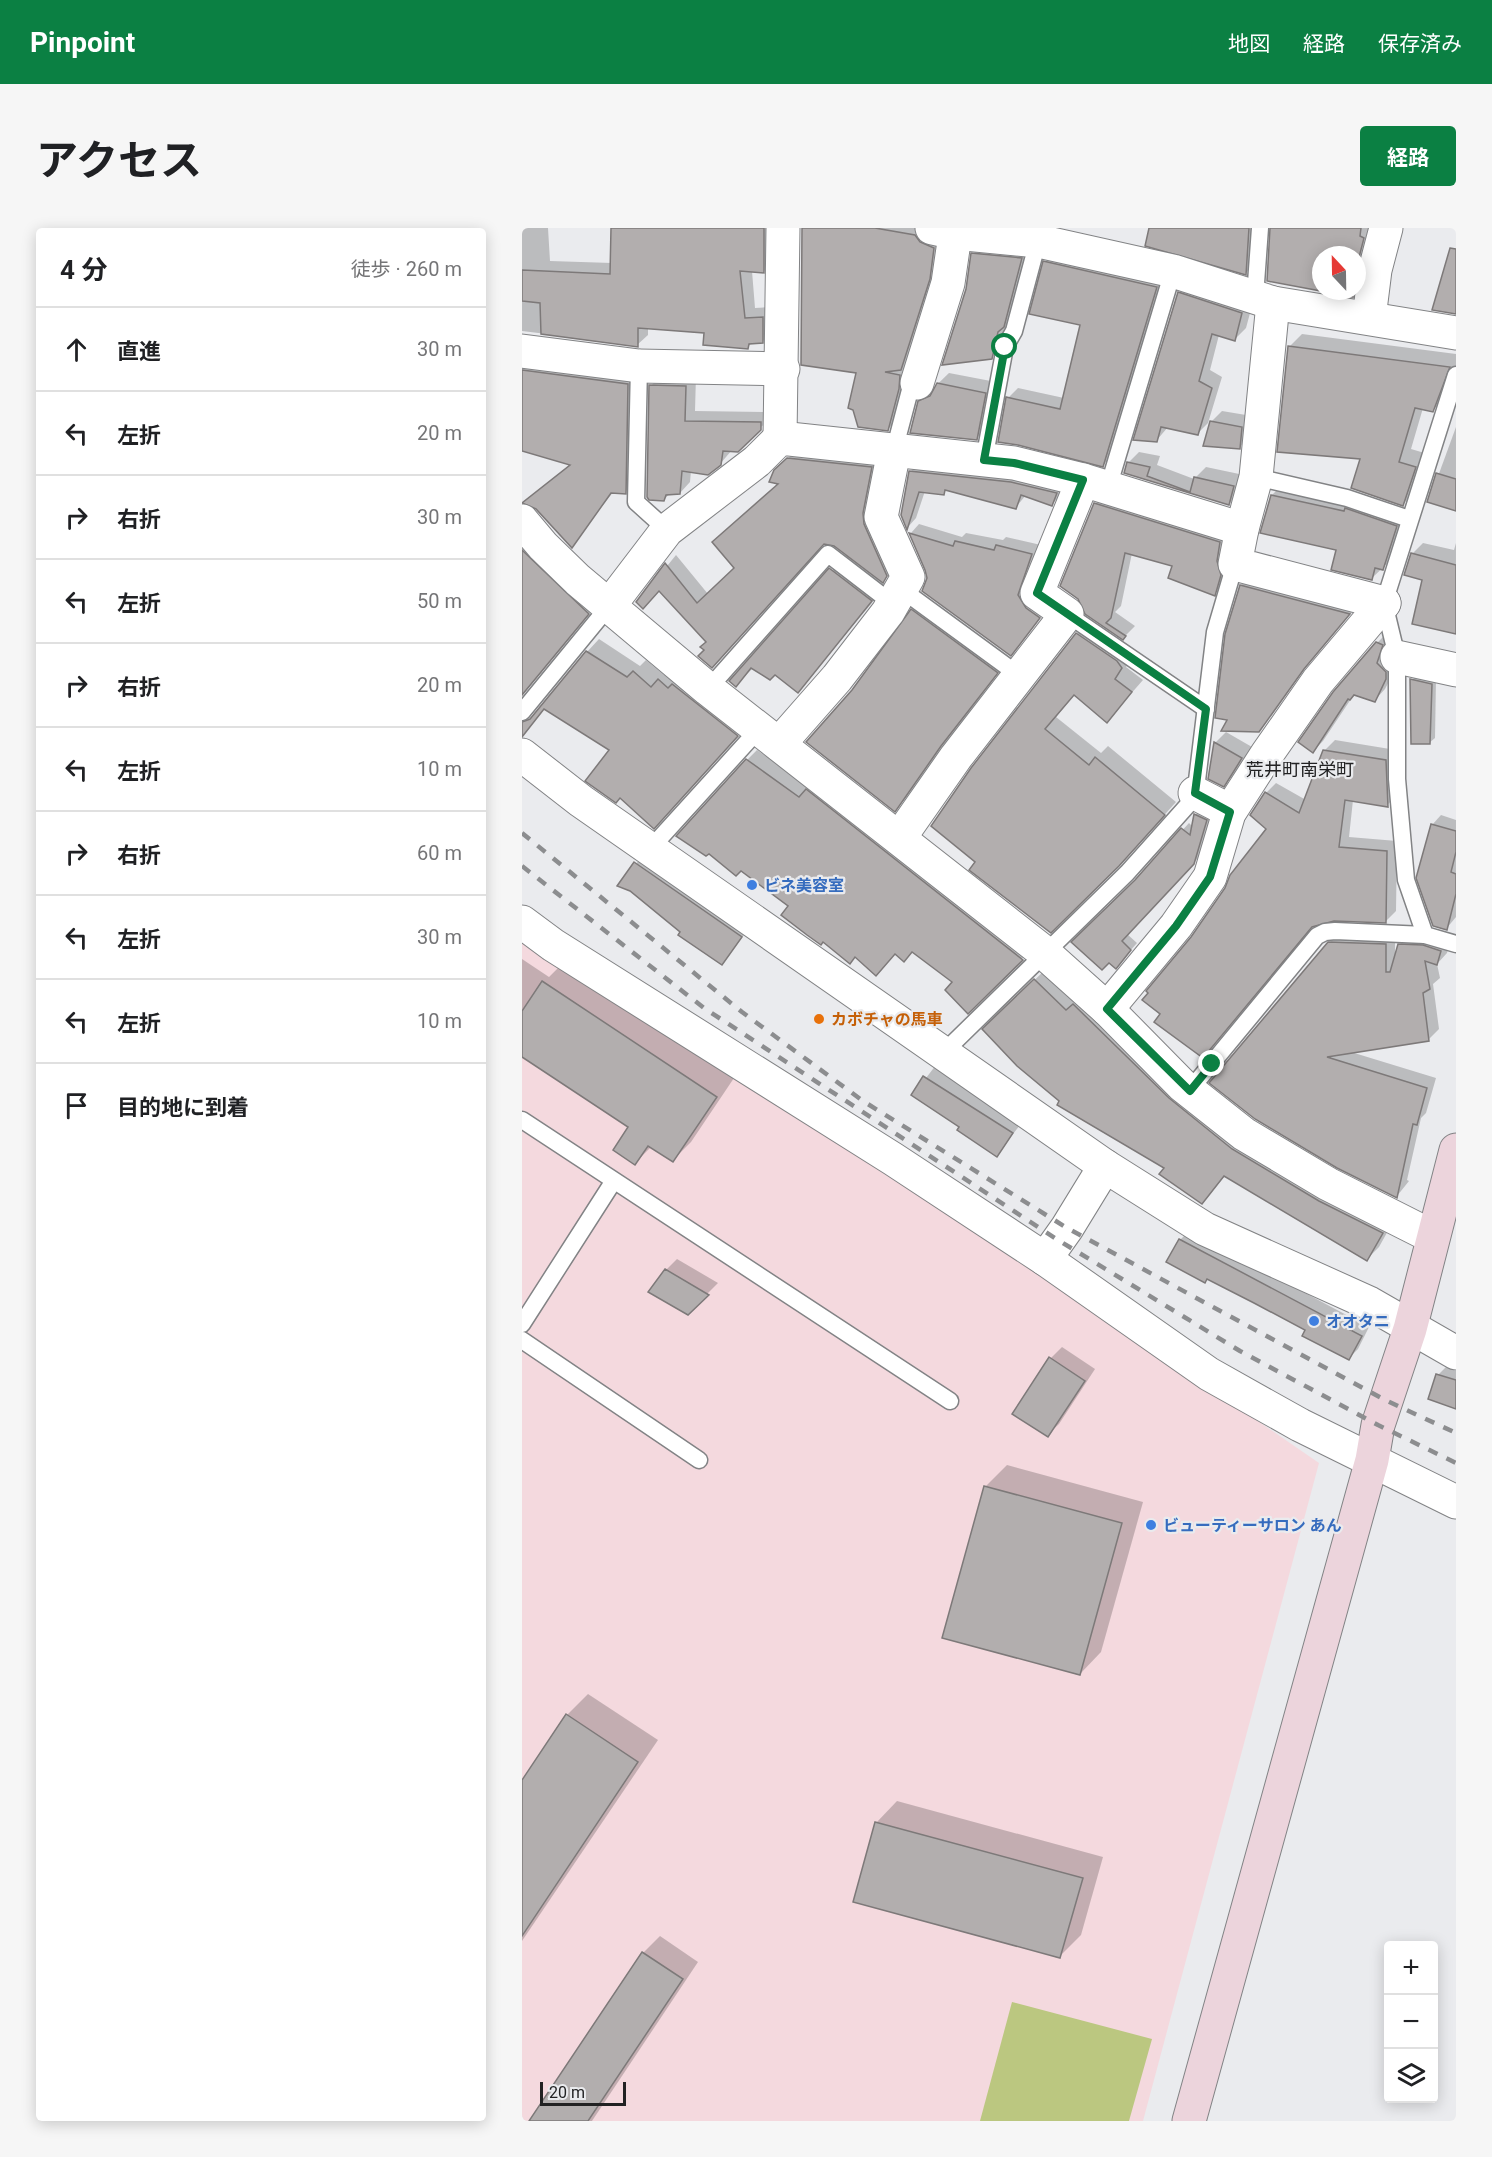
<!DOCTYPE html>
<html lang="ja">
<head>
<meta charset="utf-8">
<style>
	body { margin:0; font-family:Roboto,"Noto Sans JP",sans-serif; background:#f6f6f6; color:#202124 }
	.controls { position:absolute; right:18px; bottom:18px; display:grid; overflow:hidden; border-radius:6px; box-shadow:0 3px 15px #0003 }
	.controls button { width:54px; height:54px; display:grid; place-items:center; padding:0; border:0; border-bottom:2px solid #e0e0e0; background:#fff; color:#202124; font:30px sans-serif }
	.compass { position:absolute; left:790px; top:18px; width:54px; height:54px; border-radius:50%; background:#fff; box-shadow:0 3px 15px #0003; rotate:338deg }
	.scale { position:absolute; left:18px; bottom:15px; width:86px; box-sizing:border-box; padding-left:6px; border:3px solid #222223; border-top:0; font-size:16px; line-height:21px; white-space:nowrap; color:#222223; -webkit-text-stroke:4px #eaebee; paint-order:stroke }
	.stop { position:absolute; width:18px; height:18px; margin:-14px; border:4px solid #0b8043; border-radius:50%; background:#fff }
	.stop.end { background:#0b8043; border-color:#fff; box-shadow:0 2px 6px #0008 }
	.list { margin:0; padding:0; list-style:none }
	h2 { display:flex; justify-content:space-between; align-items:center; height:78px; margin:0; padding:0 24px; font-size:26px }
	h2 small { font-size:20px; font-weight:400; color:#757577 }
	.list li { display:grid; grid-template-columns:39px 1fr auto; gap:18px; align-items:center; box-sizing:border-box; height:84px; padding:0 24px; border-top:2px solid #e0e0e0 }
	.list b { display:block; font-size:22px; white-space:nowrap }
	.list em { font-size:20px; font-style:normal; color:#757577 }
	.icon { flex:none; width:33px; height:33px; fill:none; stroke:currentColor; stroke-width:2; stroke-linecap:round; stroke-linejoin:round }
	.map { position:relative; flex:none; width:934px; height:1893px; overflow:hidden; border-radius:6px }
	header { display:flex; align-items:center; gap:36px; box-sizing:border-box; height:84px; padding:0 30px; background:#0b8043; color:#fff }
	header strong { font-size:28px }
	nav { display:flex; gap:33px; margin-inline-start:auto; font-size:21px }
	.intro { display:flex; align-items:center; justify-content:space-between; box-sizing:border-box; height:144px; padding:0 36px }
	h1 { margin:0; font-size:42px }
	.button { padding:15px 27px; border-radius:6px; background:#0b8043; color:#fff; font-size:21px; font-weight:700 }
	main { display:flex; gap:36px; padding:0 36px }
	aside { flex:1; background:#fff; border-radius:6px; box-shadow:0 3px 15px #0003 }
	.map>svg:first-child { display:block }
</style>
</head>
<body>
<header>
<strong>Pinpoint</strong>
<nav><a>地図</a><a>経路</a><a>保存済み</a></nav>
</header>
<div class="intro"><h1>アクセス</h1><a class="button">経路</a></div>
<main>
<aside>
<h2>4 分<small>徒歩 · 260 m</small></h2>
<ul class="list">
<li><svg class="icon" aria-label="ahead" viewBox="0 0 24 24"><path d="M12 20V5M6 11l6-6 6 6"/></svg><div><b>直進</b></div><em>30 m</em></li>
<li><svg class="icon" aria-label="left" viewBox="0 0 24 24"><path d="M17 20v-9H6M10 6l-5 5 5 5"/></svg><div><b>左折</b></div><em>20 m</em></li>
<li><svg class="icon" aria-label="right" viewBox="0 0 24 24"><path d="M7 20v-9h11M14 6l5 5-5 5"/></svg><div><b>右折</b></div><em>30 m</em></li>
<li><svg class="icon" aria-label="left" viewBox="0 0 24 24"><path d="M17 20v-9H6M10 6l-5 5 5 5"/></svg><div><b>左折</b></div><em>50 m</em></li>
<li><svg class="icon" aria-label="right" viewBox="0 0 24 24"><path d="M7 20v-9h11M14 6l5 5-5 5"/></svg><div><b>右折</b></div><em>20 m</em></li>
<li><svg class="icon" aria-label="left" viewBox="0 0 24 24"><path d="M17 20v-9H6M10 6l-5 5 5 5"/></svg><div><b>左折</b></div><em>10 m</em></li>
<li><svg class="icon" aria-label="right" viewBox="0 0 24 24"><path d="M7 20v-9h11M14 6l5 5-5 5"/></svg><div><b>右折</b></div><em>60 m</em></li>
<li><svg class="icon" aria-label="left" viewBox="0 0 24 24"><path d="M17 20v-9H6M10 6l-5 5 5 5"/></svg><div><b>左折</b></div><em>30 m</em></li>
<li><svg class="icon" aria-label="left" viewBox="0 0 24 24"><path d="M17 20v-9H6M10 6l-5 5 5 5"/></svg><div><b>左折</b></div><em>10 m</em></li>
<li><svg class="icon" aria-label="arrive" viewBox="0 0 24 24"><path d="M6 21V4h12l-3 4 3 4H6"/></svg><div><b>目的地に到着</b></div></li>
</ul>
</aside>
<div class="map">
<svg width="934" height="1893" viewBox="0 0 934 1893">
	<rect width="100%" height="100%" fill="#eaebee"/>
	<polygon fill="#f4d9de" points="0,708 496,1028 797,1235 621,1893 0,1893"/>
	<polygon fill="#bbc780" points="490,1774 630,1811 607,1893 458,1893"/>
	<g fill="#0003">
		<polygon points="0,0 26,0 28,33 90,35 91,0 253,0 252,33 241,44 230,43 233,80 251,79 251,103 240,114 230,115 225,119 183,104 126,99 126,107 115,117 0,103"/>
		<polygon points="280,0 406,0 422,9 377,190 366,201 336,144 279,133"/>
		<polygon points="629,0 738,0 735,33 724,45"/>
		<polygon points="750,0 853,0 835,63 835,27 799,27 799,62"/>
		<polygon points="461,16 510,20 480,119 469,130 445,61 451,26"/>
		<polygon points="533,24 644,49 591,227 581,237 497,215 486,170 496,160 542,170 560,96 523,34"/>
		<polygon points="668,54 731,74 724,100 713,111 697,107 688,142 700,149 686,195 675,206 646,199 634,213 657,65"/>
		<polygon points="780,106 934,126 934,141 924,169 911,182 901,180 889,221 906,226 894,263 881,276 840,230 768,118"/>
		<polygon points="0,128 116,145 114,253 103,264 92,263 50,317 15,280 2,274 49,236 0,222"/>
		<polygon points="427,145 474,154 466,199 454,211 397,174"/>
		<polygon points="139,147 174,147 173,183 250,184 250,190 210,222 198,236 169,243 168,254 158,265 148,265 142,272 129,158"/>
		<polygon points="700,183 730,188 728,208 717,220 689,194"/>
		<polygon points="934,199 934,282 907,273"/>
		<polygon points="276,221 359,229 370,344 361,353 365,357 276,463 253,445 231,440 214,457 325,325 313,316 302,315 184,422 186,414 137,362 116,374 154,327 186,366 214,340 259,254 253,243"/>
		<polygon points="617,224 638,228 635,237 672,251 684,239 722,247 718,265 707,276 603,244 606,235"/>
		<polygon points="398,234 544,256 539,267 530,276 504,267 494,279 426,261 421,265 403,263 394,290 386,299 389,243"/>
		<polygon points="761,256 885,287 872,329 849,351 750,267"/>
		<polygon points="583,266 708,304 703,356 692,366 652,337 610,325 599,378 593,384 613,398 601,410 564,385 573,276"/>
		<polygon points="397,296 440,309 444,305 481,312 484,309 519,317 526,380 488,426 406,351 389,305"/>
		<polygon points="0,299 77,374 0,466"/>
		<polygon points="901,315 932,322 934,315 934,405 890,326"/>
		<polygon points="728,348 836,377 790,430 737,503 707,491 719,357"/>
		<polygon points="402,371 486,432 384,570 373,582 331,462 390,382"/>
		<polygon points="567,394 611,428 604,439 621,452 585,493 553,466 534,489 579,525 586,518 654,574 609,624 455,633 555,406"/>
		<polygon points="865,405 874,440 863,461 853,472 833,465 801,513 791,523 855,415"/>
		<polygon points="77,411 118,438 124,432 142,447 149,440 227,495 144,587 89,521 65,424"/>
		<polygon points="895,447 914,451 913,510 907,515 890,452"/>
		<polygon points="704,504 730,519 713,546 701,557 693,515"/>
		<polygon points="813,512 874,522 876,567 865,577 831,572 827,609 875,613 874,683 864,693 812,691 792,697 640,785 671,710 746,601 744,565 754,555 784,572 802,523"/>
		<polygon points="235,522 288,559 510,721 446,784 432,754 391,723 334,728 268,677 225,532"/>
		<polygon points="680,580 691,586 678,628 605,706 615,715 600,732 587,733 615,652 667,595 671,599 674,586"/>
		<polygon points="919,587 934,592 934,689 924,701 910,597"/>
		<polygon points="123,625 229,698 200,735 109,662 97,657"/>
		<polygon points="817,705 873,706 873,727 877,717 887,707 928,713 925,725 915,736 918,750 911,756 917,801 907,811 829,824 914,850 904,885 899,890 885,952 887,953 875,968 734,889 807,715"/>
		<polygon points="0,731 27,749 40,736 212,850 169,914 151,932 130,918 113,935 108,898 0,828"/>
		<polygon points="525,740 659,858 872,992 857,1019 845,1031 703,948 680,974 644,940 539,873 462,801"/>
		<polygon points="414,837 501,893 475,927 439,898 391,867"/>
		<polygon points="667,1003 847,1099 836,1121 827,1130 658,1012"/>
		<polygon points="155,1031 196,1055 166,1085 144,1042"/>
		<polygon points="540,1119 573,1141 537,1196 525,1207 529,1130"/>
		<polygon points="924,1139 934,1143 934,1180 915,1148"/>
		<polygon points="485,1237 621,1274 579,1424 558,1446 463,1259"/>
		<polygon points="66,1466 136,1512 0,1713 0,1554 45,1487"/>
		<polygon points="375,1573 581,1629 559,1707 538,1728 354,1595"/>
		<polygon points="138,1708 176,1734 70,1893 9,1893 121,1725"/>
	</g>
	<g fill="#b2aeae" stroke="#7d7979" stroke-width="1.5">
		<polygon points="89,0 242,0 242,45 218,43 223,90 241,89 241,115 227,116 226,121 181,117 182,105 116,100 116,119 19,106 18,75 0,73 0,42 88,46"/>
		<polygon points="280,0 353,0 393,7 398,14 412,20 408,51 379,142 363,144 378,147 377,161 366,203 336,199 331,182 326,180 334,145 279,137"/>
		<polygon points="627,0 727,0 724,47 623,18"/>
		<polygon points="748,0 839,0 838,8 842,10 835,37 835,27 799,27 799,63 831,63 831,69 745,53"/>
		<polygon points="928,20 934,21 934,86 910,82"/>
		<polygon points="449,25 500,30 482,99 476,104 470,131 420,137 444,61"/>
		<polygon points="521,33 635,59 581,239 496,217 476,214 484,169 538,181 558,97 507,86"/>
		<polygon points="656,64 720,85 713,113 690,106 677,153 690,160 676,207 639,199 635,214 611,212"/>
		<polygon points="766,118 928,139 911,184 893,180 877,234 894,239 881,278 829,260 838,231 755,224"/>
		<polygon points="0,142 106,156 104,266 89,265 50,320 14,281 0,275 48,237 0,223"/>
		<polygon points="415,155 464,165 455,212 388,205 396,173 408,168"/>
		<polygon points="127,157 164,158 163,193 239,194 239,202 216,224 201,223 199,237 186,247 160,243 158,266 144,267 142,273 127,272 125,269"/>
		<polygon points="688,193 720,199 718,221 681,218"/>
		<polygon points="265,230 350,239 341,285 342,296 365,348 361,355 312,318 302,316 190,440 176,428 182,422 178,419 184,414 137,363 121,381 114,374 143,335 175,375 212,340 190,314 256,256 247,254 252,242"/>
		<polygon points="605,234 628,239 625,248 668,264 672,249 712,258 707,277 602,245"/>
		<polygon points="387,243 489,254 535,265 530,278 499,267 494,281 423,262 422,267 397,264 385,302 379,287"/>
		<polygon points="914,245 934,251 934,283 905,274"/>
		<polygon points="749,267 822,283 823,280 875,298 861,342 853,340 850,352 809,342 814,322 738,305"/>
		<polygon points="572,275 698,314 695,333 699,347 693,368 646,350 650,338 603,325 589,390 584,395 604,408 601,412 563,386 556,371 538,358"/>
		<polygon points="387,305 431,318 433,313 472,322 474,317 510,326 496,367 504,380 518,390 489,428 400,363 405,350 403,342"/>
		<polygon points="0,322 67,386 0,467"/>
		<polygon points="889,325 934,337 934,406 890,396 900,352 882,347"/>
		<polygon points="307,340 350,373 276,465 253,447 248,452 229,440 214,459 207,453"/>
		<polygon points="718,357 828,386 782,441 737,504 699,503 705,492 693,490 703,406"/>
		<polygon points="389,381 476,445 419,518 373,584 284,514 330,462"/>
		<polygon points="554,405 595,433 600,440 593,451 610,464 585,495 552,467 523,501 567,537 573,529 643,587 597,638 529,705 447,642 453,634 409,598 449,540"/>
		<polygon points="854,414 861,417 855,435 864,444 864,451 853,474 832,467 828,472 826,471 791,525 776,514 811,464"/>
		<polygon points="64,423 105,449 111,443 129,459 136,451 146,460 150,456 216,508 132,601 98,570 94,575 63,553 87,522 22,481 0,509 0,494 8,491"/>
		<polygon points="888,451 910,456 908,516 889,516"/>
		<polygon points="692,514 720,530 702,559 686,551"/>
		<polygon points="801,522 864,532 866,579 823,572 817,619 865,623 864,695 812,693 790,699 681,830 632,794 638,786 620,772 626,765 624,763 669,709 703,660 708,647 744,601 728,587 743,564 777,585"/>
		<polygon points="224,531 277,569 284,561 501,732 446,786 423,762 430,754 390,724 382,734 373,726 354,748 333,729 328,736 301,714 299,717 285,707 259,687 266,678 219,643 214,648 187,626 184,628 154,608"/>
		<polygon points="672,586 685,592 672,636 600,713 609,722 594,741 587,735 580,742 549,714 613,652 659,600 668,607"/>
		<polygon points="909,596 934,603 934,624 929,644 934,646 934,666 925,702 911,698 894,650"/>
		<polygon points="112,634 220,709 200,737 156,707 158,704 108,663 95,658"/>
		<polygon points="806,714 864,716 864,744 868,744 876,716 901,717 919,723 915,737 903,733 908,761 901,765 907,813 805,829 905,860 895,897 891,896 875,970 815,940 733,891 687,855"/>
		<polygon points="512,751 544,782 551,776 647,870 710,921 797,973 861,1005 845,1033 702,948 680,976 637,946 642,940 535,877 537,873 495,838 460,801"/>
		<polygon points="20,753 195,869 151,934 126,918 113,937 91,922 106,899 0,829 0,783"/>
		<polygon points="401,848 491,905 475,929 435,902 437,899 389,867"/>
		<polygon points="657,1011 840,1108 827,1132 780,1108 783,1102 732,1075 685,1051 683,1055 644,1034"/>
		<polygon points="143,1041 187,1067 166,1087 126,1064"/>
		<polygon points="527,1129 563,1153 526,1209 490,1186"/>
		<polygon points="914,1146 934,1152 934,1181 906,1171"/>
		<polygon points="462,1258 600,1295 558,1447 420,1410"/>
		<polygon points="44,1486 116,1534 0,1708 0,1552"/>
		<polygon points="353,1594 561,1650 538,1730 331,1674"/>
		<polygon points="120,1724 161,1751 66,1893 7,1893"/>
	</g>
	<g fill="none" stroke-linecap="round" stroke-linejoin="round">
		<defs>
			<g id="lane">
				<polyline points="733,69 738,0"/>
				<polyline points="117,138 114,274 145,302"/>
				<polyline points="934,147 862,375 875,429 875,551 884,652 903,707 934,716"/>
				<polyline points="372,223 388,162 395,155"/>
				<polyline points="462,232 483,119 492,103 517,9"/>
				<polyline points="734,249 825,270 887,291"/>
				<polyline points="586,260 651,43"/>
				<polyline points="379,361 498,448"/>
				<polyline points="545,386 684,481"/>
				<polyline points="186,461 306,326 371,376"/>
				<polyline points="0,484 87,378"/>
				<polyline points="128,621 237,501"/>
				<polyline points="421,825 605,645 673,569 693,404 713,336"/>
				<polyline points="667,863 795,708 803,704 813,703 903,707"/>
				<polyline points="0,892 428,1173"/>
				<polyline points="0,1096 91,954"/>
				<polyline points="0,1112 177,1232"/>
			</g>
			<g id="street">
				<polyline points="410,0 433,5 516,13 651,43 751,75 934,105"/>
				<polyline points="847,90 853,42 864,0"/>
				<polyline points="0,123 117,138 261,141"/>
				<polyline points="395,155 426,55 434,0"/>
				<polyline points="258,210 261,0"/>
				<polyline points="0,293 21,318 56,352 186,461 518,721 585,781 660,857 722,906 806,956 911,1009"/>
				<polyline points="720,301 734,249 751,75"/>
				<polyline points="87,378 145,302 235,233 258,210 492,235 561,252 720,301 713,336 862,375"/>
				<polyline points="875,429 934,442"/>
				<polyline points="257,516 315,450 366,384 386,349 359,289 372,223"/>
				<polyline points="0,527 59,573 583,938 683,1001 847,1075 934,1125"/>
				<polyline points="673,565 708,583"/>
				<polyline points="378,609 434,529 545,386 515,365 561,252"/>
				<polyline points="0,694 31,717 371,931 523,1031 687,1146 778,1197 934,1274"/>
				<polyline points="585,781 654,698 688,649 707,585 745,526 796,453 862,375"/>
				<polyline points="523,1031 545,1000 583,938"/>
			</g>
			<polyline id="secondary" points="667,1893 850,1232 856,1197 888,1101 934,922"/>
		</defs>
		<use href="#lane" stroke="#828385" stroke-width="19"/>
		<use href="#street" stroke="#828385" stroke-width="35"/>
		<use href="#secondary" stroke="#828385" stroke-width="35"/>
		<use href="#lane" stroke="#fff" stroke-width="16"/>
		<use href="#street" stroke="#fff" stroke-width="33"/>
		<use href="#secondary" stroke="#ecd4dc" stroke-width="33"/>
		<g stroke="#8c8d8f" stroke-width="4.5" stroke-dasharray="10 10" stroke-linecap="butt">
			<polyline points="0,605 220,784 341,873 545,1000 863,1172 934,1205"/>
			<polyline points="0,638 182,780 536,1012 718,1123 856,1197 934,1235"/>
		</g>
	</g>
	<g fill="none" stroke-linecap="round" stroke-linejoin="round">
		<polyline stroke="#0b8043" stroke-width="8" points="483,119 462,232 492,235 561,252 515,365 684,481 673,565 708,584 688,649 654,698 585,781 668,863 690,836"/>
	</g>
	<g fill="#3f7fe0" stroke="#eaebee" stroke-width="2">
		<circle cx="230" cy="657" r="6"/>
		<circle cx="792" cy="1093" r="6"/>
		<circle cx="629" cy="1297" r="6"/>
	</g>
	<circle fill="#e8710a" stroke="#eaebee" stroke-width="2" cx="297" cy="791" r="6"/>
	<g text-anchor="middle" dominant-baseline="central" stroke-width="4.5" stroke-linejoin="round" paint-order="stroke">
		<g font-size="16" font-weight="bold" fill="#366cbe" stroke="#eaebee" text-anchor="start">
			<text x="242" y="657">ビネ美容室</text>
			<text x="804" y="1093">オオタニ</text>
			<text x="641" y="1297">ビューティーサロン あん</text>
		</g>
		<g font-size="16" font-weight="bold" fill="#c56008" stroke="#eaebee" text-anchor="start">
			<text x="309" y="791">カボチャの馬車</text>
		</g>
		<g font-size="18" fill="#222223" stroke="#eaebee">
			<text x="778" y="541">荒井町南栄町</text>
		</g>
	</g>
</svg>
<div class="controls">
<button>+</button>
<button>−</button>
<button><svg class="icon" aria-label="layers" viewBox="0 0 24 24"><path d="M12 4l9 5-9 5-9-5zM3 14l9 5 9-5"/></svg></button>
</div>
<svg class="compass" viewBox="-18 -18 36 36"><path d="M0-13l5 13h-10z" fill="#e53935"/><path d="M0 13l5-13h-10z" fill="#757577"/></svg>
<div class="scale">20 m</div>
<div class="stop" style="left:483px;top:119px"></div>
<div class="stop end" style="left:690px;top:836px"></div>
</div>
</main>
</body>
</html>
